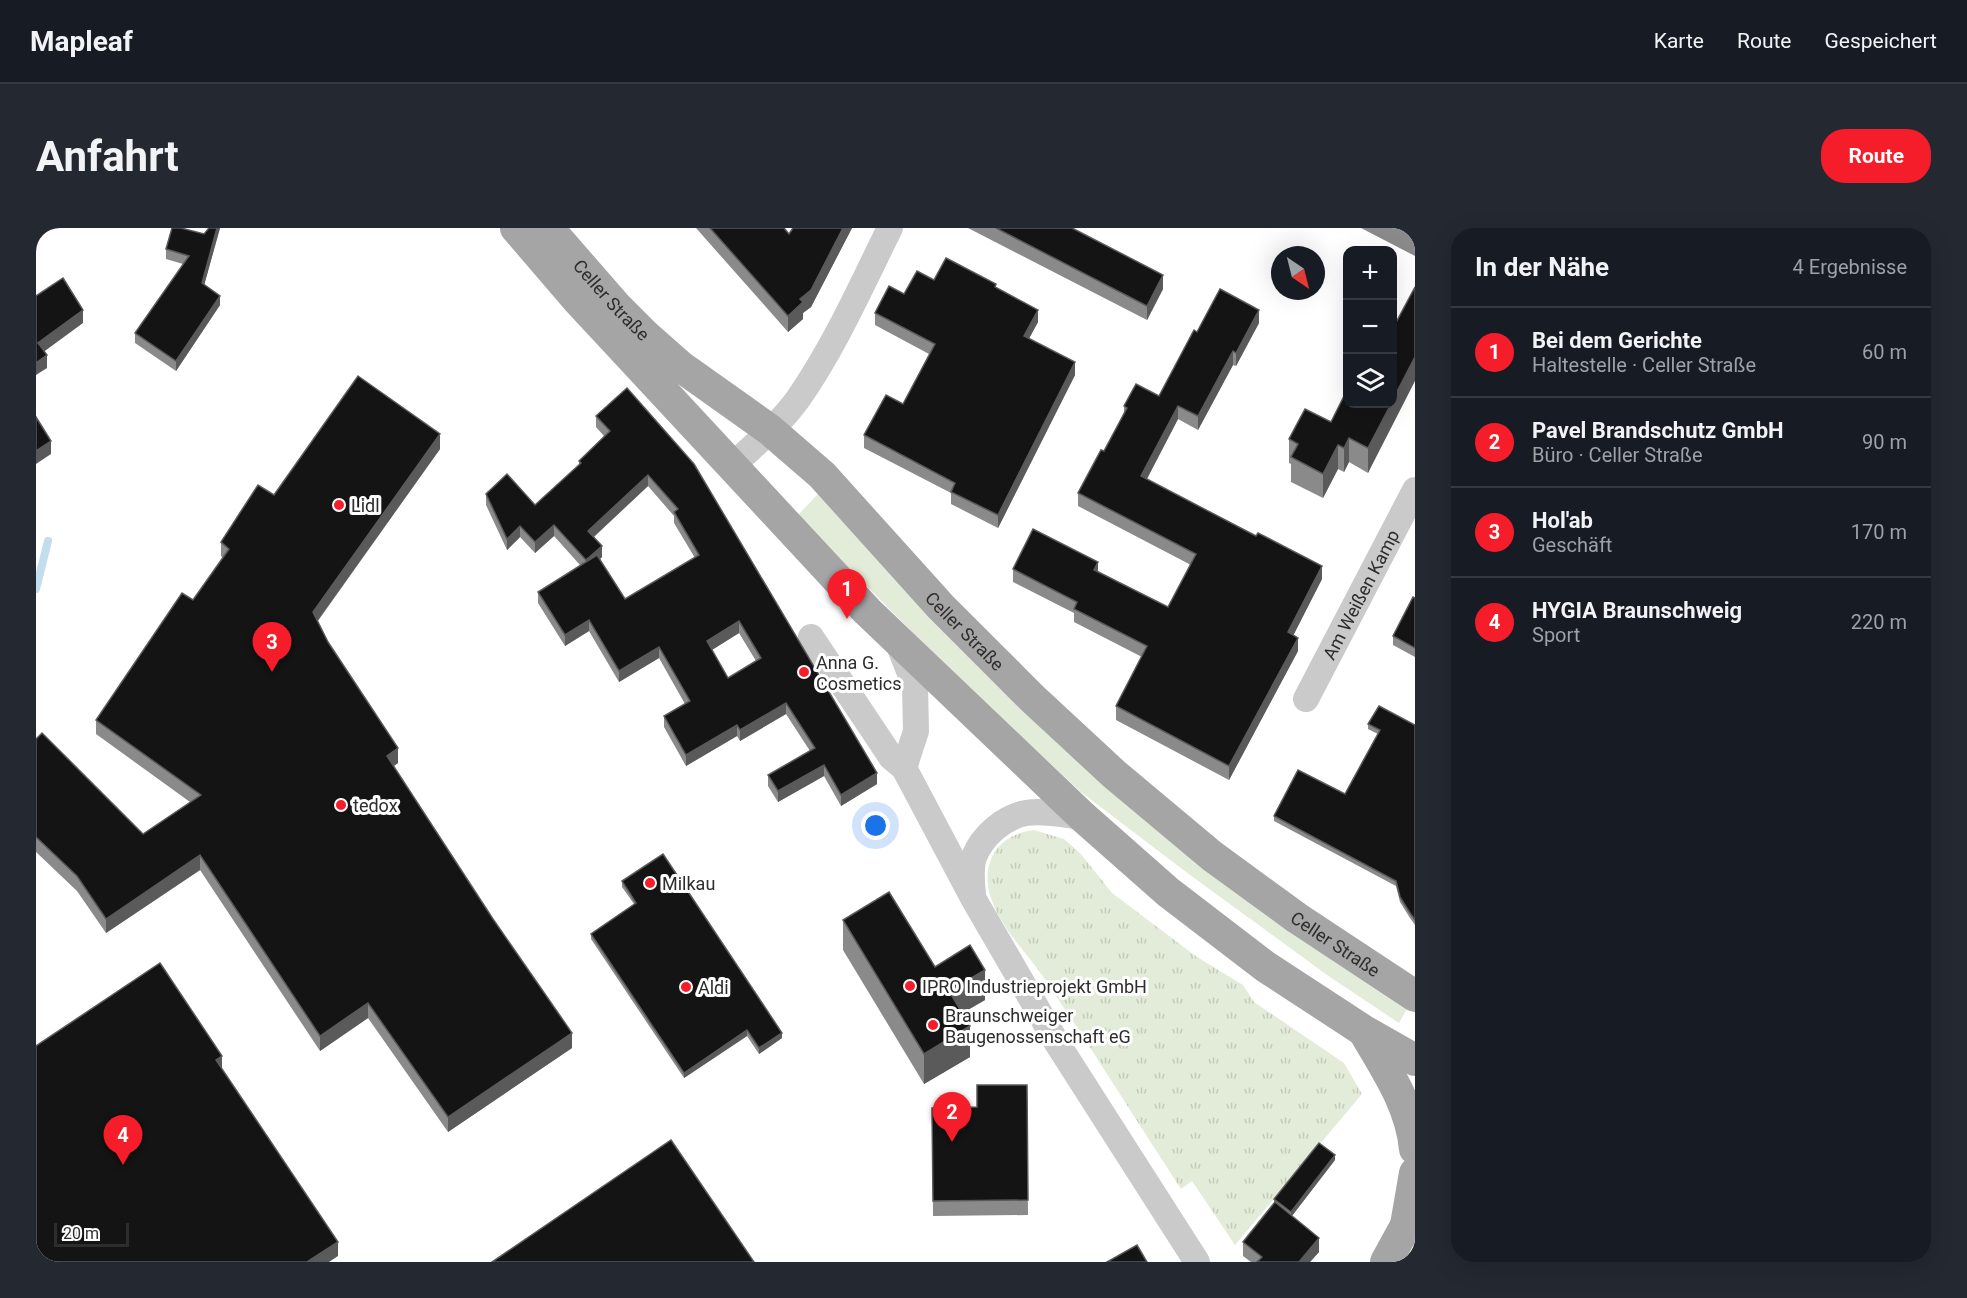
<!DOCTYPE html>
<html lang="de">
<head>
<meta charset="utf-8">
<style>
	body { margin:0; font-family:Roboto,sans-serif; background:#242831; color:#f1f3f6 }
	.controls { position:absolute; right:18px; top:18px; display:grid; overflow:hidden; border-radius:12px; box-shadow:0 6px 24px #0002 }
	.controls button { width:54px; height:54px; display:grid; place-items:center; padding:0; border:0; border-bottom:2px solid #363941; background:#171b24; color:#f1f3f6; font:30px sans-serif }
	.compass { position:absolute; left:1235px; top:18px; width:54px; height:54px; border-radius:50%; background:#171b24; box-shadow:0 6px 24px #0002; rotate:145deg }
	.scale { position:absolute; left:18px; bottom:15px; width:75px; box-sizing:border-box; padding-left:6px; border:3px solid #2d2d2d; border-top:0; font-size:16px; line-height:21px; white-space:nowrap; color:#2d2d2d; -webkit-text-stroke:4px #fff; paint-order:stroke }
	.you { position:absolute; left:840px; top:598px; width:21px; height:21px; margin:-15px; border:4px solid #fff; border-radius:50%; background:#1a73e8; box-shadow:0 0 0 9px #1a73e833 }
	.badge { display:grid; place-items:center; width:39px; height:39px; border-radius:50%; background:#f61d2b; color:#fff; font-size:20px; font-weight:700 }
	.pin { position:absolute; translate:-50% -50px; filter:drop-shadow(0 2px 3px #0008) }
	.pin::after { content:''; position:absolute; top:32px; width:21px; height:18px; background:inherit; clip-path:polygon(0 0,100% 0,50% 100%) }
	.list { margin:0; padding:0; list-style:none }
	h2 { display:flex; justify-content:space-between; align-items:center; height:78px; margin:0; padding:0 24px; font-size:26px }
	h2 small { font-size:20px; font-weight:400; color:#9ea1a6 }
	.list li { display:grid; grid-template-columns:39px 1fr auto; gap:18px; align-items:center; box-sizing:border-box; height:90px; padding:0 24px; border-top:2px solid #363941 }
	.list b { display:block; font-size:22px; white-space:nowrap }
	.list p { margin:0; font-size:20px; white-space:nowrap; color:#9ea1a6 }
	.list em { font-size:20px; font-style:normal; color:#9ea1a6 }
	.icon { flex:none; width:33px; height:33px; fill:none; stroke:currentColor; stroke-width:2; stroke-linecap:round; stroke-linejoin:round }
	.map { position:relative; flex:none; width:1379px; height:1034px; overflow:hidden; border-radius:24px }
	header { display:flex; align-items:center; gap:36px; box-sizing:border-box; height:84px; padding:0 30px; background:#171b24; border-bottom:2px solid #363941 }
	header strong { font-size:28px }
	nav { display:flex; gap:33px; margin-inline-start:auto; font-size:21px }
	.intro { display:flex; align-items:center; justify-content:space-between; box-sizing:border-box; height:144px; padding:0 36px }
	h1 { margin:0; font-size:42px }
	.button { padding:15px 27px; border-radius:24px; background:#f61d2b; color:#fff; font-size:21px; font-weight:700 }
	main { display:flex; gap:36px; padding:0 36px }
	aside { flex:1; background:#171b24; border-radius:24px; box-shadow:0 6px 24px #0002 }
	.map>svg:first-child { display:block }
</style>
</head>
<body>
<header>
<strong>Mapleaf</strong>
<nav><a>Karte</a><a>Route</a><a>Gespeichert</a></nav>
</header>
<div class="intro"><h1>Anfahrt</h1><a class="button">Route</a></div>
<main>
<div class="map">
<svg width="1379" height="1034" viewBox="0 0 1379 1034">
	<defs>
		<pattern id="park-tufts" width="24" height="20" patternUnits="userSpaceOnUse" patternTransform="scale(1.5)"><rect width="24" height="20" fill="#e3ecd8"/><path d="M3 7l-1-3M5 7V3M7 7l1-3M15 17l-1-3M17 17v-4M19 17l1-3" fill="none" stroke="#c3cbba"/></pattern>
	</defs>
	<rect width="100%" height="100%" fill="#fff"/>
	<polygon fill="#e3ecd8" points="783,265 939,431 1371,781 1363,795 1291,747 1150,644 1045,564 923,451 761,288"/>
	<path fill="url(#park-tufts)" d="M 998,602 L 1028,611 L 1044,625 L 1076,665 L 1161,729 L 1207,757 L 1218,774 L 1308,835 L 1326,866 L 1199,1017 L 1156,953 L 1145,961 C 1099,891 1055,819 1008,750 C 989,722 957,693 952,657 C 948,627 968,605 998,602 Z"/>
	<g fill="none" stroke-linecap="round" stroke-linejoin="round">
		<polyline stroke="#c2ddee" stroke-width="8" points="0,361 12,313"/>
		<g stroke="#cacaca" stroke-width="26">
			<path d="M 697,237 C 719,216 744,196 762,171 C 799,118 825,58 854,0"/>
			<polyline points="775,409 855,529 868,540 937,670 1021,815 1161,1034"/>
			<polyline points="862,415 879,458 880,503 868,540"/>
			<path id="s1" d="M 1270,471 L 1379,262"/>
			<path d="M 937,666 C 936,654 934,641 938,629 C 946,608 968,589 990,585 C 1008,582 1029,587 1047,589"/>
		</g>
		<g stroke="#a5a5a5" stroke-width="32">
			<polyline points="480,0 541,71 831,383 1047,589 1132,664 1230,739 1328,803 1379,832"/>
			<path id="s2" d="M 512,0 L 580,78 L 610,108 L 644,138 L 734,202 L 786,247 L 905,379 L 996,470 L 1078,546 L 1176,628 L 1261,690 L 1379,768"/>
			<path d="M 1330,807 C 1351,843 1375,878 1379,921"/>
			<polyline points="1370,997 1379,945"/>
			<polyline points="1350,1034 1379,981"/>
		</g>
	</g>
	<g fill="#8a8a8a" fill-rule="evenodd">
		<polygon points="184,0 168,57 184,77 140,143 99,115 99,105 147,36 130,31 130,21"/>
		<polygon points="660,0 748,0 753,6 757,0 816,0 775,79 767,85 767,91 752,104"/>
		<polygon points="932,0 1036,0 1127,61 1111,92"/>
		<polygon points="1325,0 1379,0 1379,28"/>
		<polygon points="898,52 960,59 1002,94 993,110 1039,147 962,300 915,276 915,265 828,220 828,207 867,176 893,126 839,97 839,85 868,66"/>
		<polygon points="1223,95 1200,138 1197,137 1162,202 1142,191 1111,251 1286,351 1257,407 1262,423 1193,552 1080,492 1080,478 1106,429 1038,394 1038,385 977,354 977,341 1062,343 1132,379 1155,337 1042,278 1042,265 1068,223 1088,186 1088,178 1123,168 1161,104"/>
		<path d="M 591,160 L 841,556 L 805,578 L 788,548 L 742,574 L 732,558 L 732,547 L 774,523 L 750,486 L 704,513 L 701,508 L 650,538 L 628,499 L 628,488 L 649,476 L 623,430 L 583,454 L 553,403 L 529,418 L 502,375 L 502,364 L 544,337 L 518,308 L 499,325 L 484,309 L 471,322 L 450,277 L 450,266 L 499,277 L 543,237 L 543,233 L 568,208 L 560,199 L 560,188 ZM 612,258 L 638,288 L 638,295 L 659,330 L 589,371 L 564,331 L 566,329 L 558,309 ZM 703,405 L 720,433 L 692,450 L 676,422 Z"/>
		<polygon points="1356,176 1332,245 1313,234 1308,244 1302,241 1287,270 1255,254 1255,236 1253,235 1253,211 1295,194"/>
		<polygon points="404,221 282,393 292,414 362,535 357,538 536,820 412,904 332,790 284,823 164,642 70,705 41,663 0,624 0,511 107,606 154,574 60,506 60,492 157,372 187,330 185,328 185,314 238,267"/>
		<polygon points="1379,370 1379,429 1357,417 1357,408"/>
		<polygon points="1332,496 1379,497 1379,697 1374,690 1364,674 1360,658 1238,593 1238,588 1309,566 1342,506 1332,501"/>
		<polygon points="586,653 746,810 723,826 711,808 648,850 555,711 555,706 598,676 586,659"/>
		<polygon points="807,692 899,739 949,772 926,785 934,829 888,856 807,722"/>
		<polygon points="991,857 992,987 897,988 896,880 941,879"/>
		<polygon points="1299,932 1256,988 1283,1024 1274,1034 1215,1034 1207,1028 1207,1014 1238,975 1238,971"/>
	</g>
	<g fill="#5a5a5a">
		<polygon points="181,0 184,0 166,65 166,55"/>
		<polygon points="807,0 816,0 775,79 767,85 767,91 752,104 752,88 764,71"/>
		<polygon points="1127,47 1127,61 1111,92 1111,78"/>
		<polygon points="184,68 184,77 140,143 140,133"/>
		<polygon points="47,82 47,95 2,128 2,115"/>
		<polygon points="1002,82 1002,94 988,120 988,108"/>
		<polygon points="1223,82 1223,95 1200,138 1200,125"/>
		<polygon points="1197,123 1197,137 1162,202 1162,188"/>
		<polygon points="11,127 11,140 0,147 0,135"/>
		<polygon points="1379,129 1379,153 1332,245 1332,220 1355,176 1356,176 1356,173"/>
		<polygon points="1039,134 1039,147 962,300 962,287"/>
		<polygon points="1142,178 1142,191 1105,262 1105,248"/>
		<polygon points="404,206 404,221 277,399 277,384"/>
		<polygon points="1313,210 1313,234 1308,244 1308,220"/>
		<polygon points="15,213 15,226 0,236 0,223"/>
		<polygon points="1302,217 1302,241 1287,270 1287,246"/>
		<polygon points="612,247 612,258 552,314 552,303"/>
		<polygon points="518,297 518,308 499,325 499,314"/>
		<polygon points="484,298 484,309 471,322 471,311"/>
		<polygon points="566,318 566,329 550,343 550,332"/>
		<polygon points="1062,334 1062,348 1058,342"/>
		<polygon points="1286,338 1286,351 1252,418 1252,404"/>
		<polygon points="553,392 553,403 529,418 529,407"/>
		<polygon points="703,393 703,405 671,425 671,413"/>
		<polygon points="1262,410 1262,423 1193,552 1193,538"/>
		<polygon points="623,419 623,430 583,454 583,443"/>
		<polygon points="750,475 750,486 704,513 704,502"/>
		<polygon points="701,497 701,508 650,538 650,527"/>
		<polygon points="362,520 362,535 351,543 351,528"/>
		<polygon points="788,537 788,548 742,574 742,563"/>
		<polygon points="841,545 841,556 805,578 805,567"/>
		<polygon points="164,627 164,642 70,705 70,691"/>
		<polygon points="949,742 949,772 913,793 913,763"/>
		<polygon points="332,775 332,790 284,823 284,808"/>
		<polygon points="934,798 934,829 888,856 888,826"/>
		<polygon points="711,802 711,808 648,850 648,845"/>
		<polygon points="536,805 536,820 412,904 412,889"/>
		<polygon points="746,805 746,810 723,826 723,820"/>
		<polygon points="186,828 186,842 180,832"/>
		<polygon points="1299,927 1299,932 1255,989 1255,984"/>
		<polygon points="1283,1010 1283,1024 1274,1034 1263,1034"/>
		<polygon points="302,1014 302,1028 293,1034 271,1034"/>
	</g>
	<g fill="#141414" stroke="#5a5a5a" stroke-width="1.5" fill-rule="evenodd">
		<polygon points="136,0 145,0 168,6 173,0 181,0 166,55 184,68 140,133 99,105 153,28 130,21"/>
		<polygon points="674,0 748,0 753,6 757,0 807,0 775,62 764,71 767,74 752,88"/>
		<polygon points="960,0 1036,0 1127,47 1111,78"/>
		<polygon points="1371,0 1379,0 1379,4"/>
		<polygon points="910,30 960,56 959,59 1002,82 988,108 1039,134 962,287 915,264 919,255 828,207 850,167 867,176 899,116 839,85 853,58 868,66 881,43 898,52"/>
		<polygon points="27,50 47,82 2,115 11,127 0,135 0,68"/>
		<polygon points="1379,59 1379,129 1356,173 1356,102"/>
		<polygon points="1184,61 1223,82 1200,125 1197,123 1162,188 1142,178 1105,248 1220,308 1222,305 1286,338 1252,404 1262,410 1193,538 1080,478 1111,418 1038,381 1041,374 977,341 997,301 1062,334 1058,342 1132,379 1160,326 1042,265 1065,222 1068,223 1091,180 1088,178 1100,156 1123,168 1158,102 1161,104"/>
		<polygon points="322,148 404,206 277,384 292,414 362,520 351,528 457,691 536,805 412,889 332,775 284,808 164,627 70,691 41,648 0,609 0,511 6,505 107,606 165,567 60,492 146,365 157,372 193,321 185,314 222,257 238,267"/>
		<path d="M 591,160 L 658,236 L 841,545 L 805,567 L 788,537 L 742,563 L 732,547 L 779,520 L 750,475 L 704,502 L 701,497 L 650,527 L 628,488 L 654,473 L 623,419 L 583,443 L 553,392 L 529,407 L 502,364 L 561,327 L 589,371 L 663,327 L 638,284 L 642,281 L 612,247 L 552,303 L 566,318 L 550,332 L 518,297 L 499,314 L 484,298 L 471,311 L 450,266 L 471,246 L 499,277 L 545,235 L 543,233 L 574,203 L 560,188 ZM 703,393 L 725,430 L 692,450 L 671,413 Z"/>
		<polygon points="1311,162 1311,176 1355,176 1332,220 1313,210 1308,220 1302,217 1287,246 1255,229 1262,216 1253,211 1269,181 1295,194"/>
		<polygon points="0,189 15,213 0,223"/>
		<polygon points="1377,369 1379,370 1379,420 1357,408"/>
		<polygon points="1343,478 1379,497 1379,692 1374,685 1364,669 1360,653 1238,588 1262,542 1309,566 1344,502 1332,496"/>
		<polygon points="627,626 746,805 723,820 711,802 648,845 555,706 600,675 586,653"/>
		<polygon points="853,664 899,739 934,717 949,742 913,763 934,798 888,826 807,692"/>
		<polygon points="124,735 186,828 180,832 302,1014 271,1034 0,1034 0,818"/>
		<polygon points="941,857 991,857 992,972 897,973 896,880 941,879"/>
		<polygon points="635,912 718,1034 456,1034"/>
		<polygon points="1283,915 1299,927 1255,984 1238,971"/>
		<polygon points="1239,974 1283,1010 1263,1034 1221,1034 1226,1029 1207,1014"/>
		<polygon points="1101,1017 1111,1034 1071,1034"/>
	</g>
	<g fill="#f61d2b" stroke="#fff" stroke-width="2">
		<circle cx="303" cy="277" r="6"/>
		<circle cx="768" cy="444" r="6"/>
		<circle cx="305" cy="577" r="6"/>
		<circle cx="614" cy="655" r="6"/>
		<circle cx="874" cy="758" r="6"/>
		<circle cx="650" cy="759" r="6"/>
		<circle cx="897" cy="797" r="6"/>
	</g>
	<g text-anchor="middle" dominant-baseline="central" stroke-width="6" stroke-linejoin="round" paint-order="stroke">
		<g font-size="18" fill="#2d2d2d" stroke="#fff">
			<text stroke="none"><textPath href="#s2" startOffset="96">Celler Straße</textPath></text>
			<text stroke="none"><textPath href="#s1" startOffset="118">Am Weißen Kamp</textPath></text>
			<text stroke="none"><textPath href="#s2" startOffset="582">Celler Straße</textPath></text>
			<text stroke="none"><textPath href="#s2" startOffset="1068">Celler Straße</textPath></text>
		</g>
		<g font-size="18" fill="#2d2d2d" stroke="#fff" text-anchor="start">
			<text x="315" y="277">Lidl</text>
			<text x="780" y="434">Anna G.<tspan x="780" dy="21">Cosmetics</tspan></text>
			<text x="317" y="577">tedox</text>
			<text x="626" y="655">Milkau</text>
			<text x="886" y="758">IPRO Industrieprojekt GmbH</text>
			<text x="662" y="759">Aldi</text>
			<text x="909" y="787">Braunschweiger<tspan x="909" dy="21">Baugenossenschaft eG</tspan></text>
		</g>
	</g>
</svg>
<div class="controls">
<button>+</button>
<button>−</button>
<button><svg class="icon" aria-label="layers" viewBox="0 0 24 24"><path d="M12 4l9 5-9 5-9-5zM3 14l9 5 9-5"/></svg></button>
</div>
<svg class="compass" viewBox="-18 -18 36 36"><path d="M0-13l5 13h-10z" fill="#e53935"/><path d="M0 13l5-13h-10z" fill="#9ea1a6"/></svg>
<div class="scale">20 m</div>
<div class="you"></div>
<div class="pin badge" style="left:811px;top:391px">1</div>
<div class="pin badge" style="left:916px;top:914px">2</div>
<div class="pin badge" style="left:236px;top:444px">3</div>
<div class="pin badge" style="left:87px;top:937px">4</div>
</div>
<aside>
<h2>In der Nähe<small>4 Ergebnisse</small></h2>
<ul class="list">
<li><span class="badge">1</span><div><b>Bei dem Gerichte</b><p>Haltestelle · Celler Straße</p></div><em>60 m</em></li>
<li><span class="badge">2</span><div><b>Pavel Brandschutz GmbH</b><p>Büro · Celler Straße</p></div><em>90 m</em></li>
<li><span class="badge">3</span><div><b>Hol'ab</b><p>Geschäft</p></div><em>170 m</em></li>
<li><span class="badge">4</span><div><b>HYGIA Braunschweig</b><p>Sport</p></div><em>220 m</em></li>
</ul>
</aside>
</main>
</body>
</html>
